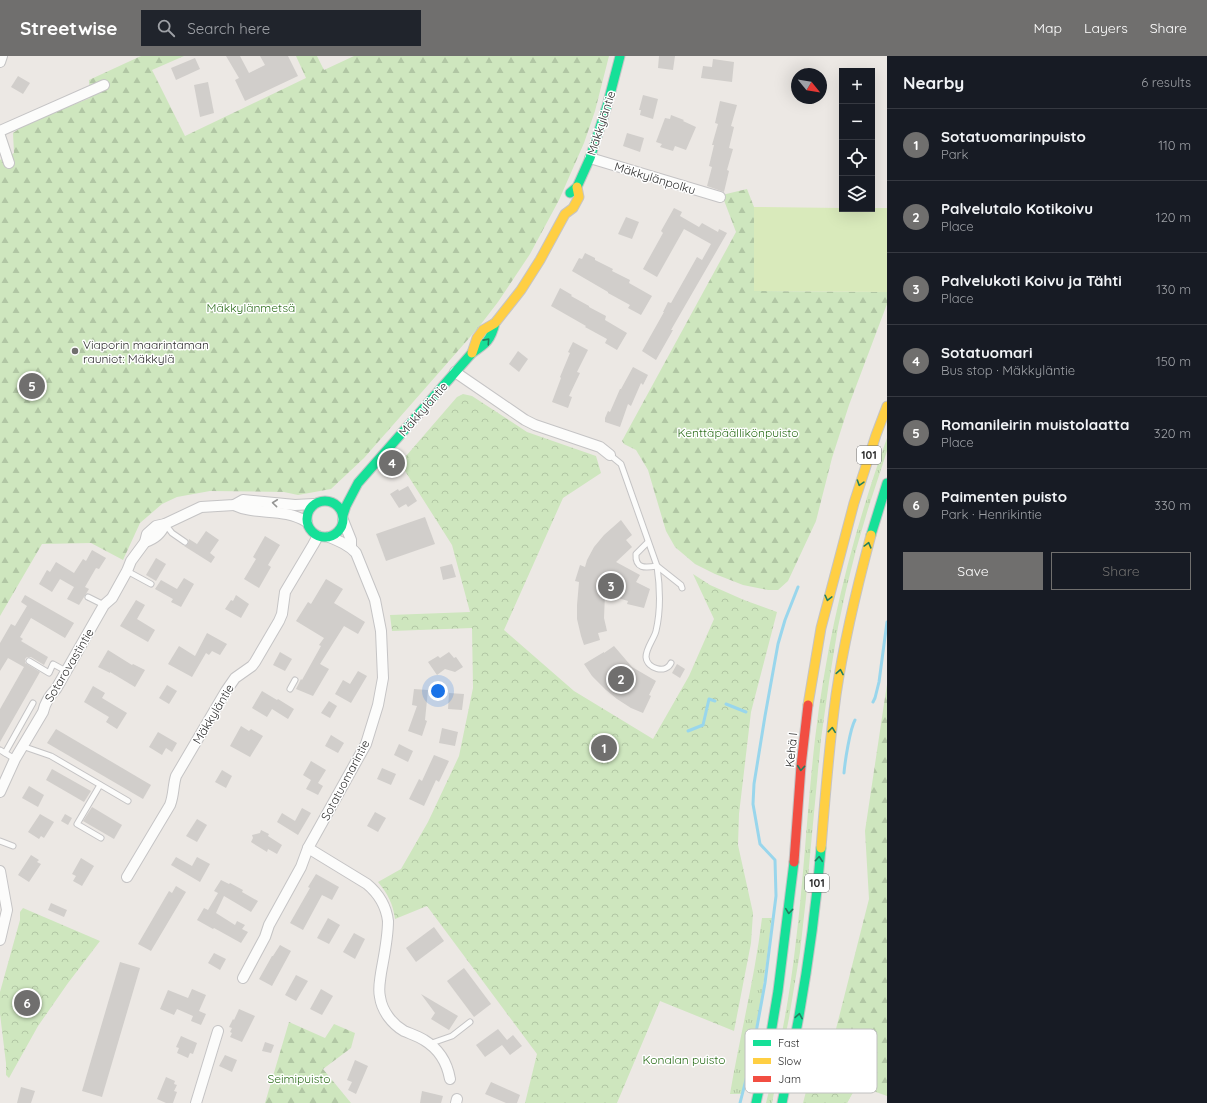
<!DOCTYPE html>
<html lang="en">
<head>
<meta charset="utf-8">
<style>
	body { margin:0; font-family:Quicksand,sans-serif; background:#20242c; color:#f1f3f6 }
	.controls { position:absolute; right:12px; top:12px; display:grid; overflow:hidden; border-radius:0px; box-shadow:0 4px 16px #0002 }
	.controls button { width:36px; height:36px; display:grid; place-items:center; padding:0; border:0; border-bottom:1px solid #363941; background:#171b24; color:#f1f3f6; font:20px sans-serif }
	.compass { position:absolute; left:791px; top:12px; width:36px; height:36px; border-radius:50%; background:#171b24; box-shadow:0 4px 16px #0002; rotate:120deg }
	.you { position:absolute; left:438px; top:635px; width:14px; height:14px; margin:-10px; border:3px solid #fff; border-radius:50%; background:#1a73e8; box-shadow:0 0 0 6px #1a73e833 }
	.badge { display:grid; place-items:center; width:26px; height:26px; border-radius:50%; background:#706f6e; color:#fff; font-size:13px; font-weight:700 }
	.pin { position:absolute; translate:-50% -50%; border:2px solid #fff; box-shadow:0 1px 4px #0006 }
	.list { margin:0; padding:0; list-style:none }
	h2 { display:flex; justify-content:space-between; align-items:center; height:52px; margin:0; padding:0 16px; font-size:17px }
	h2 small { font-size:13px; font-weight:400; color:#9ea1a6 }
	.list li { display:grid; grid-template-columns:26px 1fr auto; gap:12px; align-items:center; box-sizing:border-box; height:72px; padding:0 16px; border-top:1px solid #363941 }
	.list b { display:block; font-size:15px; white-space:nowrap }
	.list p { margin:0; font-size:13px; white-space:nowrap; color:#9ea1a6 }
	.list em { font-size:13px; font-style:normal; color:#9ea1a6 }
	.actions { display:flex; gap:8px; padding:12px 16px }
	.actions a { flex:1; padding:9px 0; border:1px solid #706f6e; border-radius:0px; text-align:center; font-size:14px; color:#706f6e }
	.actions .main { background:#706f6e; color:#fff }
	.icon { flex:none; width:22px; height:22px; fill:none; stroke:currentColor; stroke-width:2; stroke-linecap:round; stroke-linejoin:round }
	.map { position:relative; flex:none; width:887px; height:1047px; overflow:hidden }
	header { display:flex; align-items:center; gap:24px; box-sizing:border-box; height:56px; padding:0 20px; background:#706f6e; color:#fff }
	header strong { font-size:19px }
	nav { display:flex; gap:22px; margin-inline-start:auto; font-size:14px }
	.search { width:280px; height:36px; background:#20242c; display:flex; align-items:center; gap:10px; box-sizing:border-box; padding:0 14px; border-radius:0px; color:#9ea1a6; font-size:15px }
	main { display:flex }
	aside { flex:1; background:#171b24 }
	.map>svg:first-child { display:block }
</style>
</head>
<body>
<header>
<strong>Streetwise</strong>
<div class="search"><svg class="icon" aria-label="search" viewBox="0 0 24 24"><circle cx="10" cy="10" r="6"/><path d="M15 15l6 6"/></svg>Search here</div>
<nav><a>Map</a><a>Layers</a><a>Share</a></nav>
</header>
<main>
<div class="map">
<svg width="887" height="1047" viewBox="0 0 887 1047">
	<defs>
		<pattern id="grass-tufts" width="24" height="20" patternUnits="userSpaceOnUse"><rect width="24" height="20" fill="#cee6be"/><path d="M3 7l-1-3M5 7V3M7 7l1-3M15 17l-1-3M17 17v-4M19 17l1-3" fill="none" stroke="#b1c6a4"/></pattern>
		<pattern id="forest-firs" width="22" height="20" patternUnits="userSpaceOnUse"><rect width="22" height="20" fill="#cee6be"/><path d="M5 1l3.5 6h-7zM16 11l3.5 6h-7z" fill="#b1c6a4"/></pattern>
		<pattern id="park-crowns" width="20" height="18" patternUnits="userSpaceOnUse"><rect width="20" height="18" fill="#cee6be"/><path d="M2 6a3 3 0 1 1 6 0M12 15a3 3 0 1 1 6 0" fill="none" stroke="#b1c6a4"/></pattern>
	</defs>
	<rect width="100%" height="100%" fill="#ece8e4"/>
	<g fill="url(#grass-tufts)">
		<path d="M 887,382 L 887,395 L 868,453 L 856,494 L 846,534 L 838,571 L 829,626 L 821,683 L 806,842 L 800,896 L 789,962 L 772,1047 L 766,1047 C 779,997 789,945 795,893 C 804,823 807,753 815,683 C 827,580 852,479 887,382 Z"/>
		<path d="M 762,862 L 772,862 L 762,939 L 743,1038 L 730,1038 C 740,979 755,921 762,862 Z"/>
	</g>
	<g fill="url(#forest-firs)">
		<polygon points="141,0 184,0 152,14 185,80 306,22 296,0 317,0 324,14 354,0 609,0 595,55 584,87 559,144 530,198 498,246 478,272 364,402 331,433 298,439 284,436 210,435 177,441 162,448 140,467 123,504 91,487 42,488 0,560 0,104 14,97 13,77 26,68 90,42 89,24"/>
		<polygon points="747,133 754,151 754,235 887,236 887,248 849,349 832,402 816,465 788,525 778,534 768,534 743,529 715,518 695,508 675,491 666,475 648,414 636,394 624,388 622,385 736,176 722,139"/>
		<polygon points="887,628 887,1040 857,1029 847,1047 821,1032 869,843 865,775"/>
		<polygon points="289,966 325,982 334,968 355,977 351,992 323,1013 351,1047 265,1047"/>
	</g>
	<g fill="url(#park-crowns)">
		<path d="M 463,338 L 472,340 L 527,376 L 596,400 L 601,417 L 563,442 L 504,574 L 574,635 L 653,683 L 689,620 L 714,563 L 693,518 L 710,529 L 744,544 L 777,556 L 751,656 L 739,758 L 738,789 L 753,857 L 751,887 L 734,975 L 660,945 L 617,1047 L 525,1047 L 537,998 L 427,850 L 395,863 C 393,848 388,838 378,826 L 401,813 L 428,766 L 459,700 L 473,632 L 472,572 L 392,575 L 390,559 L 470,556 L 452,489 L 400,407 L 457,341 Z"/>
		<polygon points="23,852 100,885 68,927 38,970 9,1022 6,1019 6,1007 0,958 0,936 20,864 20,856"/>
		<polygon points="813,1009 825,1016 857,1029 847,1047 803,1047"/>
	</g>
	<polygon fill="#d9eabb" points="754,151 842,152 842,153 872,153 872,152 887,152 887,236 754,235"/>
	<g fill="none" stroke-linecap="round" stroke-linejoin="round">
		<g stroke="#99d6ec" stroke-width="3">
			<polyline points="873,646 875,642 879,626 887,566"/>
			<polyline points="726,648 746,656"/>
			<polyline points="688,675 703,669 709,643 715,645"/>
			<path d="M 844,717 C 845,705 850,673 855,664"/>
			<polyline points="740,1047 751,1004 765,927 776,840 775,804 760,788 753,748 754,728 765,660 778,588 785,564 798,531"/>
		</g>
	</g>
	<g fill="#d1cecb">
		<polygon points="226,0 240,0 249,17 265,9 260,0 288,0 298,20 245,45 235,24 239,22"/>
		<polygon points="659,0 675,0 673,14 658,12"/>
		<polygon points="195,2 200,13 176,24 171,12"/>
		<polygon points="713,3 734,6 732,26 701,22 703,10 712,11"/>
		<polygon points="18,20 30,27 23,38 11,31"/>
		<polygon points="208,26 214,57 200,61 194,29"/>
		<polygon points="643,39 658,43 653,63 640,59 641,54 639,54"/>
		<polygon points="720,45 737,49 731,70 734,71 729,92 733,93 727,114 729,115 724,136 707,130 712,111 709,110 714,89 712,89 718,68 715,67"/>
		<polygon points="671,59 684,64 683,65 696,71 686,94 675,90 673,95 660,91 662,88 656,86 665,62 670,63"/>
		<polygon points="627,77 644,82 640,96 623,90"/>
		<polygon points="674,152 682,156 680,160 699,171 702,167 718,176 719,173 727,177 671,274 673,274 656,304 642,295 664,256 663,256 668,246 671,247 697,201 702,204 711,188 684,173 657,221 643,213 663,177 661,175"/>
		<polygon points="626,161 639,166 632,183 618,178"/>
		<polygon points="585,197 595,202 595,204 613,213 612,215 630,224 629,227 652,240 641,259 628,252 630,249 608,237 608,236 572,215 579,202 582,203"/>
		<polygon points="560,232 572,239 571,240 589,250 589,251 606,260 605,264 627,277 617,294 605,287 607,283 585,271 586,270 551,250"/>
		<polygon points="573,286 588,294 577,316 580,317 569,340 572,341 568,352 552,346 561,322 560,321 570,297 568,296"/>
		<polygon points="518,295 528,303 519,316 509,308"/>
		<polygon points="633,311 648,319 643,329 641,327 631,350 628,348 620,371 605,366 605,362 608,355 610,356 620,333 621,333"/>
		<polygon points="408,430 417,445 408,451 406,448 399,452 390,438 398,433 399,435"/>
		<polygon points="425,461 435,488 386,505 376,478"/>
		<polygon points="621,464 632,479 626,484 632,491 616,506 640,519 636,526 650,533 644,552 627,548 628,545 605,538 604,562 607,575 598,577 600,584 584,589 581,580 577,563 577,549 579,526 575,525 580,509 585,511 587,504 594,491 604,479"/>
		<polygon points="206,475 219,484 210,497 215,501 211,507 184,490 188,488 189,483 197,488 195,491"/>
		<polygon points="265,480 280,489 268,509 271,511 259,532 244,523 256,503 253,501"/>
		<polygon points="92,494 106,502 99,513 96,512 85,531 89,533 79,549 67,543 74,531 60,523 52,536 39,528 47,514 50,516 56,506 74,517 83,503 86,505"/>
		<polygon points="156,502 166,508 156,525 146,519"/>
		<polygon points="452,508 456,521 443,524 440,511"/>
		<polygon points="184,522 194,528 181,551 171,546 173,543 155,533 161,524 177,533"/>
		<polygon points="326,523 343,533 334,547 365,566 358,578 344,570 320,608 329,613 313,640 296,633 301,623 302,624 321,590 319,589 324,582 296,565 308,546 311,548"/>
		<polygon points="25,539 74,567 65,582 31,562 20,581 23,583 21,585 48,601 44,609 31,601 27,601 25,603 25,607 27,608 40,616 0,686 0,653 24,611 8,602 0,615 0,587 11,568 15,570 27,550 21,546"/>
		<polygon points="236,539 249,548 241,562 225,553 231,544 233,545"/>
		<polygon points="136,544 145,549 137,563 155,574 148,586 120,570"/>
		<polygon points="207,577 227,588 220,599 212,595 209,599 206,597 192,621 168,608 179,590 195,600"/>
		<polygon points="614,590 632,611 656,625 649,639 651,640 643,657 631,652 617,643 606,634 592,620 584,608 604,596 604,597"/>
		<polygon points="108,594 132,609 133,608 145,614 135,631 110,616 110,617 98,611"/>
		<polygon points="280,596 292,603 285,615 273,609"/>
		<polygon points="449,596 454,602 456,601 463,611 455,616 445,613 437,619 428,606 438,600 440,602"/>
		<polygon points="677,608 685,613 680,622 672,617"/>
		<polygon points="358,615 367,620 351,647 335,638 343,624 350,628"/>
		<polygon points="167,629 177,635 169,648 159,642"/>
		<polygon points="93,630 105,637 102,642 127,657 117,673 106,666 109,661 84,646"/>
		<polygon points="414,633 428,634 425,664 427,665 422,680 408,675 417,650 412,649"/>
		<polygon points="262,635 277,644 278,643 294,653 288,663 272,653 267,661 252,652"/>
		<polygon points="449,637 464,638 462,654 448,653"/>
		<polygon points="329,645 337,650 330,662 321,657"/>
		<polygon points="241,670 249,675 251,673 263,680 250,701 230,690"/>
		<polygon points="442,672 458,676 455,690 439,687"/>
		<polygon points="56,673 151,729 143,743 47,687"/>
		<polygon points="158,676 177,687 172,696 166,692 162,699 149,691"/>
		<polygon points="331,679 344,687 338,697 325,690"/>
		<polygon points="399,688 413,695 408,706 394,699"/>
		<polygon points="434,699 449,705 439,726 436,724 424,750 409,743 419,723 422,725"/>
		<polygon points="311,705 326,714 318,727 323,730 318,739 306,733 311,724 303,719"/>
		<polygon points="382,712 396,718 391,729 377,723"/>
		<polygon points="52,713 91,735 84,746 46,724"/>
		<polygon points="222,714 232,720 226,732 215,726"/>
		<polygon points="29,730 44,739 38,751 22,742"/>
		<polygon points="92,751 122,769 114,783 83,765"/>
		<polygon points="302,752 311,757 298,779 277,766 282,757 295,765"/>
		<polygon points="375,756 386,762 378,776 367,770"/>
		<polygon points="40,758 54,766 44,782 41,780 39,783 28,776"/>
		<polygon points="65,758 72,762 68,769 61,765"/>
		<polygon points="197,763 207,769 197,786 186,780"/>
		<polygon points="261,774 269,778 268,780 282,789 277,798 268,793 267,796 251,786 253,782 252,779 260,777"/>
		<polygon points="31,799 39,804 37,806 41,808 29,826 18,819"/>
		<polygon points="176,801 192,810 197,801 210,808 200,826 171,809"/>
		<polygon points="81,802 94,810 82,830 73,825 76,820 72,818"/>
		<polygon points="316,818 339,831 332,844 322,839 303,874 290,867 310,832 308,831"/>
		<polygon points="221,824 229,828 230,827 243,834 242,836 258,845 251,856 224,840 216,857 235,869 237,865 245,869 242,873 248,876 241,887 214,872 213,873 197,864 204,852 208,854 218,837 214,835"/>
		<polygon points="176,830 186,836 151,895 138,888 169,835 172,837"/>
		<polygon points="51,847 67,854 64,861 48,854"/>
		<polygon points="328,862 340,869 329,888 317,882"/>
		<polygon points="434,871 444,885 416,906 406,892"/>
		<polygon points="354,877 365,883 355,903 343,896"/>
		<polygon points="280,889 291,895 272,930 259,923 272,900 273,900"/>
		<polygon points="214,897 226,903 220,914 208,907"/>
		<polygon points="120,906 140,912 102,1041 82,1035"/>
		<polygon points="464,912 491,948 474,961 447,925"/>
		<polygon points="296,919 308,925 296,945 285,939"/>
		<polygon points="192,933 206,939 199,955 206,958 201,969 191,965 193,960 177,953 174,959 160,953 168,934 188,942"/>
		<polygon points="321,933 333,940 322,959 310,953"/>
		<polygon points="421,938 458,960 449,974 431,963 435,957"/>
		<polygon points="239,953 255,960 242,986 230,981 232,977 230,976 232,972 229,971 233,963 234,964"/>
		<polygon points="498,973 507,984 513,979 522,990 510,999 502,989 485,1001 476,989"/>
		<polygon points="181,980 197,987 193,998 190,997 188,1002 177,997 179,992 176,991"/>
		<polygon points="265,986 274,989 271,997 262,995"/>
		<polygon points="225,999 237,1004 232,1016 219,1010"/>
		<polygon points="355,1004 368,1010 356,1038 348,1034 352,1026 347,1024"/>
		<polygon points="166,1021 175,1025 174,1028 177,1029 174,1035 177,1036 173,1047 166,1047 157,1043"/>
		<polygon points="491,1026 520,1039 517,1047 506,1047 485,1038"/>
		<polygon points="21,1031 35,1035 31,1047 17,1047"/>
		<polygon points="422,1035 443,1040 441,1047 420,1047"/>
	</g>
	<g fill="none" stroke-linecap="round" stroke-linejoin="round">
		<defs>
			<g id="lane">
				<path d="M 610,399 L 621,408 L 657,510 C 660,531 661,554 656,575 C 654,583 646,592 646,601 C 647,613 666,618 671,607"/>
				<polyline points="165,468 172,477 185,486"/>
				<path d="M 648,486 L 636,498 C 635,513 645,512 657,510 L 681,529 L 682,532"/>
				<polyline points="127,515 151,528"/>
				<polyline points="88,541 104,549"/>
				<polyline points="29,605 49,617 53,608 66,615"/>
				<polyline points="290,633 295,624"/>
				<polyline points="22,690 51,700 128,745"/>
				<polyline points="0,694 15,703"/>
				<polyline points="5,697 33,647"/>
				<polyline points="100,729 77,768 101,782"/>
				<polyline points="0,785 13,790"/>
				<polyline points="429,988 452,980 470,966"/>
			</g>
			<g id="street">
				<polyline points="0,6 2,0"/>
				<polyline points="0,75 104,29"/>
				<polyline points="0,80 9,107"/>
				<polyline points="590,102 720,141"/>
				<polyline points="455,316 525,364 535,369 600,391 610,399"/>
				<path d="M 234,449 C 257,460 283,451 307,466"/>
				<polyline points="343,464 351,484 351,491"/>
				<path d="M 145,486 C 155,483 161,478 165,468"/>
				<path d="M 0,736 L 15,703 L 43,656 C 45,647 49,640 56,633 L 104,549 L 112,542 L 127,515 L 131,505 L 145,486 L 147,478 L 156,470 L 165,468 L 201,451 L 234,449 L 243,444 L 295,449 L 314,448"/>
				<path d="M 308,792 L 367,828 C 379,838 386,849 388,865 C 388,882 384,900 381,917 C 380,925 378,933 380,941 C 382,955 392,968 404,975 C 411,978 418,980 424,984 C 439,993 447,1006 450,1023"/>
				<polyline points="0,815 7,854 0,884"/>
				<path d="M 127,821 L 170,749 C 174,739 173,729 176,720 L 226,635 L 235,622 L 252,610 L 255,606 L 279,565 L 282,558 L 285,536 L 313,489 L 318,480"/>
				<path d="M 243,922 L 265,881 L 269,869 L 301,811 L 308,792 L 366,688 L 378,649 L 383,622 L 381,575 L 375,544 L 356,497 C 349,489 339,485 329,481"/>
				<polyline points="196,1047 218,975"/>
				<polyline points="456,1047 457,1043"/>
			</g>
			<g id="fast">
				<polyline points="570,137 577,131 590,102 607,50 620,0"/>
				<circle cx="325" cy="463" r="18"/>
				<path d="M 343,459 L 346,450 L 358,427 L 472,297 C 486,288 491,284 495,267"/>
				<polyline points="871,479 887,427"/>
				<polyline points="756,1047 769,989 778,935 794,806"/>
				<path d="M 782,1047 C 800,963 814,878 821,792"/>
			</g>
			<g id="slow">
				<polyline points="472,297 477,282 483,274 495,267 521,234 540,204 565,158 573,152 579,141 577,131"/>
				<polyline points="808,649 821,572 854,447 876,379 887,350"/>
				<path d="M 821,792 C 825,741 829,690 836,639 C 844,585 857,531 871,479"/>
			</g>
			<polyline id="jam" points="794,806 801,710 808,649"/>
		</defs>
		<use href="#lane" stroke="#c5c4c5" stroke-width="7"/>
		<use href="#street" stroke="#c5c4c5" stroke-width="12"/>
		<use href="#fast" stroke="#c5c4c5" stroke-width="11"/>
		<use href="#slow" stroke="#c5c4c5" stroke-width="11"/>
		<use href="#jam" stroke="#c5c4c5" stroke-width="11"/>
		<use href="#lane" stroke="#fcfcfb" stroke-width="5"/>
		<use href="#street" stroke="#fcfcfb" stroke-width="10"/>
		<use href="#fast" stroke="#16e098" stroke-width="9"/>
		<use href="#slow" stroke="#ffcf43" stroke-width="9"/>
		<use href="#jam" stroke="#f24e42" stroke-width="9"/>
	</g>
	<defs><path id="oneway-chevron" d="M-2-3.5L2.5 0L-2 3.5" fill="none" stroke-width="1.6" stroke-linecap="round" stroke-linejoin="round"/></defs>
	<g stroke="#237e5e">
		<use href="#oneway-chevron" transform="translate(487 285) rotate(-48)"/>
		<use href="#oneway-chevron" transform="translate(860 427) rotate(108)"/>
		<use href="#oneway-chevron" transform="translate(868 489) rotate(-75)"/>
		<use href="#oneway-chevron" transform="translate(828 542) rotate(104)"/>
		<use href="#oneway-chevron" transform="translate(840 616) rotate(-80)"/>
		<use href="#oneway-chevron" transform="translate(832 674) rotate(-84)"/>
		<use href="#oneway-chevron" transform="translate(801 712) rotate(95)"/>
		<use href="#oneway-chevron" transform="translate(819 803) rotate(-85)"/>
		<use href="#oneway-chevron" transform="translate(789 855) rotate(96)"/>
		<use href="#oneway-chevron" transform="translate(799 960) rotate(-80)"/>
	</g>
	<use stroke="#959594" href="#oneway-chevron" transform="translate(275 447) rotate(-174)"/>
	<circle fill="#706f6e" stroke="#fff" stroke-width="1.5" cx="75" cy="295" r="4"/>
	<g text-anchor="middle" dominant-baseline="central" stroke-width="3" stroke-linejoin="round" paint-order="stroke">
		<g fill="#fff" stroke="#6d6d6d" stroke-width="1">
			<rect x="857" y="390" width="24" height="18" rx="3"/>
			<rect x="805" y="818" width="24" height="18" rx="3"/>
		</g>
		<g font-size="11" font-weight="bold" fill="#2e2e2e">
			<text x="869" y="399">101</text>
			<text x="817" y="827">101</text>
		</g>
		<g font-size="12" fill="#2e2e2e" stroke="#fff">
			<text transform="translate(601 67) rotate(-72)">Mäkkyläntie</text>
			<text transform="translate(655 122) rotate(17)">Mäkkylänpolku</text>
			<text transform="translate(423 353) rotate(-49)">Mäkkyläntie</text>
			<text transform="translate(69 609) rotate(-59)">Sotarovastintie</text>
			<text transform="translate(213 658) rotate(-59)">Mäkkyläntie</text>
			<text transform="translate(791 694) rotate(-84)">Kehä I</text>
			<text transform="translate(345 724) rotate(-62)">Sotatuomarintie</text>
		</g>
		<g font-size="12" fill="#2c6e1b" stroke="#fff">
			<text x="251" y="251">Mäkkylänmetsä</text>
			<text x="738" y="376">Kenttäpäällikönpuisto</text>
			<text x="684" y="1003">Konalan puisto</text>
			<text x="299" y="1022">Seimipuisto</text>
		</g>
		<g font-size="12" fill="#2e2e2e" stroke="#fff" text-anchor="start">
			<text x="83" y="288">Viaporin maarintaman<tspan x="83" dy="14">rauniot: Mäkkylä</tspan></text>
		</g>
	</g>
	<rect x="745" y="973" width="132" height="64" rx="6" fill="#fff" stroke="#c0c0c0" stroke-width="1"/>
	<rect x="753" y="984" width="18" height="6" fill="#16e098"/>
	<rect x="753" y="1002" width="18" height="6" fill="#ffcf43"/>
	<rect x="753" y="1020" width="18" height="6" fill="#f24e42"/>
	<g font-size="11" fill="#2e2e2e">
		<text x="778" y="991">Fast</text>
		<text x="778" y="1009">Slow</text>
		<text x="778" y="1027">Jam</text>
	</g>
</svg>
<div class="controls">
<button>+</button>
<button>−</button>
<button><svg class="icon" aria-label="locate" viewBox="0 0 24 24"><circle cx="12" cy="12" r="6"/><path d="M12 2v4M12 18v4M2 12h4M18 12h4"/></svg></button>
<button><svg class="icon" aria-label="layers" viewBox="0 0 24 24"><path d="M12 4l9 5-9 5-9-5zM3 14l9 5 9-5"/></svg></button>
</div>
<svg class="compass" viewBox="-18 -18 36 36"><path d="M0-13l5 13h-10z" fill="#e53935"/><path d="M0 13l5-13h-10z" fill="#9ea1a6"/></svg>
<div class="you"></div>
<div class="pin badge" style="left:604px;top:692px">1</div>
<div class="pin badge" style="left:621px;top:623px">2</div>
<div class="pin badge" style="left:611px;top:530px">3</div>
<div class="pin badge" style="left:392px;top:407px">4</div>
<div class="pin badge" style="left:32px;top:330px">5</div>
<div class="pin badge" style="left:27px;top:947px">6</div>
</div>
<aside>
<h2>Nearby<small>6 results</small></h2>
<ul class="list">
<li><span class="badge">1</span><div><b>Sotatuomarinpuisto</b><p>Park</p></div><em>110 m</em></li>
<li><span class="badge">2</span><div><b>Palvelutalo Kotikoivu</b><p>Place</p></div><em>120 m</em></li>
<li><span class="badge">3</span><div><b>Palvelukoti Koivu ja Tähti</b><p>Place</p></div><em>130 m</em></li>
<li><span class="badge">4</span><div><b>Sotatuomari</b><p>Bus stop · Mäkkyläntie</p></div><em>150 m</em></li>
<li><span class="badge">5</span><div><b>Romanileirin muistolaatta</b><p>Place</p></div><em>320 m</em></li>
<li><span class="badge">6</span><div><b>Paimenten puisto</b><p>Park · Henrikintie</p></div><em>330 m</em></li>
</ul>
<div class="actions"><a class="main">Save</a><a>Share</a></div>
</aside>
</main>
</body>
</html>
